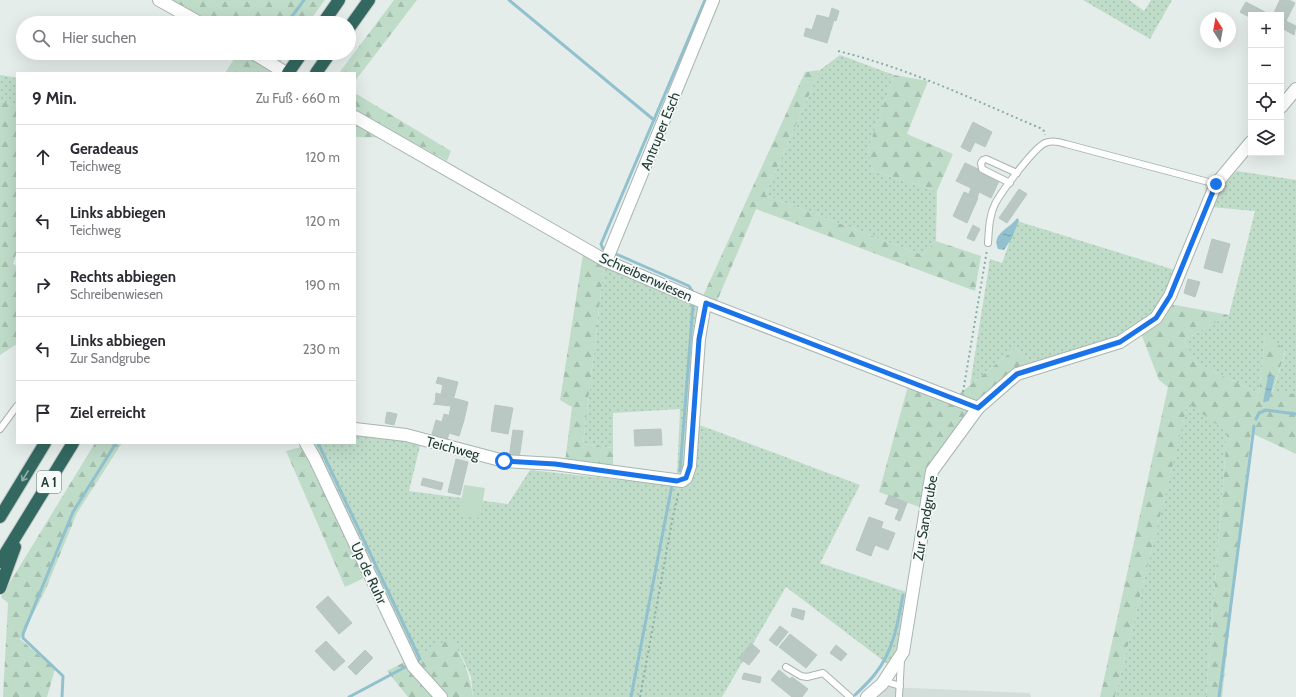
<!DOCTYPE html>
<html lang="de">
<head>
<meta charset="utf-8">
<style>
	body { margin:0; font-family:Cabin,sans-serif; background:#f2f2f3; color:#2b2b33 }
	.controls { position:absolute; right:12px; top:12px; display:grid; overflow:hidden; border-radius:0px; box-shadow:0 4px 16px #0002 }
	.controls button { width:36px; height:36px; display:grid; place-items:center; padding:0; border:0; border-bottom:1px solid #e1e1e2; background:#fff; color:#2b2b33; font:20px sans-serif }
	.compass { position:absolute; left:1200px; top:12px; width:36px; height:36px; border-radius:50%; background:#fff; box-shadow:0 4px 16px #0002; rotate:349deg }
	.stop { position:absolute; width:12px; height:12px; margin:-9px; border:3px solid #1a73e8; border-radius:50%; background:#fff }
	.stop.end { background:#1a73e8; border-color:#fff; box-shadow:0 1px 4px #0008 }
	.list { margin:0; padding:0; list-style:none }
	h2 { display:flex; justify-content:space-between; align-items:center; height:52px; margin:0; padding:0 16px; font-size:17px }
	h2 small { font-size:13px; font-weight:400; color:#7c7c81 }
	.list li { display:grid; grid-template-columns:26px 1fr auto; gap:12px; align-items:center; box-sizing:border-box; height:64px; padding:0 16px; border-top:1px solid #e1e1e2 }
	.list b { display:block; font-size:15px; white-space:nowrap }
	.list p { margin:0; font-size:13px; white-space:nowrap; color:#7c7c81 }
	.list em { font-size:13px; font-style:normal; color:#7c7c81 }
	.icon { flex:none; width:22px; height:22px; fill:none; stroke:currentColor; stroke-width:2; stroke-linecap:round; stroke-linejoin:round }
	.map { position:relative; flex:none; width:1296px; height:697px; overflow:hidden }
	.search { position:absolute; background:#fff; box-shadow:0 4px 16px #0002; left:16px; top:16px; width:340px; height:44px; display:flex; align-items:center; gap:10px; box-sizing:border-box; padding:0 14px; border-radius:22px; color:#7c7c81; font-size:15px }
	.panel { position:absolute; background:#fff; box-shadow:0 4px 16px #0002; left:16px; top:72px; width:340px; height:372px; border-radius:0px }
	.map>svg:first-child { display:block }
</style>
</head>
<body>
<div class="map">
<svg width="1296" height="697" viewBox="0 0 1296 697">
	<defs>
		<pattern id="grass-dots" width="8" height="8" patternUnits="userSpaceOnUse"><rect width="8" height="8" fill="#bfdcc9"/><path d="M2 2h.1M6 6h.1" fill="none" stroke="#a4bead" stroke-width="1.8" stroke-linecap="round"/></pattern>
		<pattern id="forest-firs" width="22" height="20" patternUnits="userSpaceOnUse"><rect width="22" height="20" fill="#bfdcc9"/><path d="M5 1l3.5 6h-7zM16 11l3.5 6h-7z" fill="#a4bead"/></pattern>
		<pattern id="water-ripples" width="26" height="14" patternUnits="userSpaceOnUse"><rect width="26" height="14" fill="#91c1ce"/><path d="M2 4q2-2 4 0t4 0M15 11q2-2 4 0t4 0" fill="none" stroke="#769ea8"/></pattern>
	</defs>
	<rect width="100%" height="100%" fill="#e5edea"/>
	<polygon fill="#d3ddd9" points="887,687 1030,693 1031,697 877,697"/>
	<g fill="url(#grass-dots)">
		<polygon points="1083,0 1129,0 1144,11 1151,0 1172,0 1150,39"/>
		<polygon points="840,55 894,75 868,149 873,171 937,191 936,241 922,255 765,195 820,70"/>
		<polygon points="0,75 17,78 17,106 0,101"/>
		<polygon points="1237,171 1296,180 1296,394 1272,393 1286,351 1265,337 1259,393 1196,363 1184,340 1229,315 1255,211 1211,207 1220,187"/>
		<polygon points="1017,221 1175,270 1166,293 1152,315 1114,338 1035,365 1016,348 970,385 990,259 1002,263"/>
		<polygon points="604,267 699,306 685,465 677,476 680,409 613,413 613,448 583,444"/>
		<polygon points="1188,402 1227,432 1206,697 1115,697"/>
		<polygon points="697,424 860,485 820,563 906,592 898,649 889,665 786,587 722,697 473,697 471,677 460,652 414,657 314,443 355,443 355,434 404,439 420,446 409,491 508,504 530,470 677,486 691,481"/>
	</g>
	<g fill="url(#forest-firs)">
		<polygon points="160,0 325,0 308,23 193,23"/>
		<polygon points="394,0 417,0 355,81 355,73 339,73"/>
		<polygon points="238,53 287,53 273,73 225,73"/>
		<polygon points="820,70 765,195 922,255 936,241 981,256 975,291 756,209 717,301 703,296 805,72"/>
		<polygon points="894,75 928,81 907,134 953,154 937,191 873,171 868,149"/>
		<polygon points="355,93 451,151 447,161 405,138 355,137"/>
		<polygon points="0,101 17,106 17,251 13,264 17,266 17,344 0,355"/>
		<polygon points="583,254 604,267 583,444 613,448 613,468 565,462 572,407 560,400"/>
		<polygon points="1170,304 1229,315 1184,340 1196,363 1259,393 1265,336 1286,350 1272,392 1296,394 1296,454 1251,433 1222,697 1206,697 1227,432 1188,403 1115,697 1100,697 1168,387 1159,380 1140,331 1168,312"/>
		<polygon points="1016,348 1035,365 1011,373 930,469 922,508 879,492 908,386 958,395"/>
		<polygon points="95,443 122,443 77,513 45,591 20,639 55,669 47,697 3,697 8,603 1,597"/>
		<polygon points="301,447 366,577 345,587 286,451"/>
		<path d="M 451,638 C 463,657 470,675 473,697 L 408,697 L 387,671 Z"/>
	</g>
	<polygon fill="#bfdcc9" points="464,485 485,488 480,518 459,515"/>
	<g fill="url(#water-ripples)">
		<path d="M 1017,218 L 1019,220 L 1012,238 L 1004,250 L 998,249 C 991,233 1010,229 1017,218 Z"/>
		<polygon points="1270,374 1275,376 1269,401 1263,402 1268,376"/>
	</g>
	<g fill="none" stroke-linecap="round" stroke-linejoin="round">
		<g stroke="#91c1ce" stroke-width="3">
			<polyline points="509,0 654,120"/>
			<polyline points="287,23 304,0"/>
			<polyline points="603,249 601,244 705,0"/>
			<polyline points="616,254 689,286 693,292"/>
			<polyline points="1256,419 1259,413 1266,410 1296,414"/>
			<polyline points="318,443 420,659 417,661"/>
			<polyline points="680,471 693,305"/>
			<path d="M 855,695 C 862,688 869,682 875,674 C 893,652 898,623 903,595"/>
			<polyline points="62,697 63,676 23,638 23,634 73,512 116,443"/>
			<polyline points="349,697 409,665"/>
			<polyline points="631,697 672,485"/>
			<polyline points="1219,697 1254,426"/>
		</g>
	</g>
	<g fill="#bac8c3" stroke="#b7c6c1">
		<polygon points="1280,0 1289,0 1295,3 1291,11 1278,4"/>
		<polygon points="1246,2 1265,12 1264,15 1251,15 1251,18 1240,12"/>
		<polygon points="1278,4 1291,11 1286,21 1296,26 1294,35 1282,28 1281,30 1281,15 1273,15"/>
		<polygon points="832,8 839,11 836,21 834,20 827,43 804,36 806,28 812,30 817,15 829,18"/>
		<polygon points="973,122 992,132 985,147 975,142 970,152 961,147"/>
		<polygon points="965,163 1000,179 991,198 979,192 977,198 969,194 971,188 956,181"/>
		<polygon points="1019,189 1027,194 1007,223 999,218"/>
		<polygon points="964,192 978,198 967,223 953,216"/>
		<polygon points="973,225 980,229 974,241 967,238"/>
		<polygon points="1212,239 1230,244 1222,273 1204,268"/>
		<polygon points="1188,279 1200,282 1195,297 1184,293"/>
		<polygon points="438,377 458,382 454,397 441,394 443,385 436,383"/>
		<polygon points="436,393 468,402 464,420 449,416 451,406 433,404 435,404"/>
		<polygon points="495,405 513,408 508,434 491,431"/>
		<polygon points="387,412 397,414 394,425 385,423"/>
		<polygon points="444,414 464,420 459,436 449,433 447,440 432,434 436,420 442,422"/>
		<polygon points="661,429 662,445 635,446 634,430"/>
		<polygon points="513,430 523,431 519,459 509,458"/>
		<polygon points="456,459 468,462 460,495 448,492"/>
		<polygon points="423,478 443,483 441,490 421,485"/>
		<polygon points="889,495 907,503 900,521 895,519 899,509 885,504"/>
		<polygon points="869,517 883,522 881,528 895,533 888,550 875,545 871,556 856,550"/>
		<polygon points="328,596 352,623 339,634 316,607"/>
		<polygon points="793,608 805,611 803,620 791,616"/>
		<polygon points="780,626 788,632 777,646 769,640"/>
		<polygon points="790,634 817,655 806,668 779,647"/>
		<polygon points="326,641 345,661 334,671 315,651"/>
		<polygon points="751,643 760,651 749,665 739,658"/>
		<polygon points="836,645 847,654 841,661 830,653"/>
		<polygon points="365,650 373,658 356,675 348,667"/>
		<polygon points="779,670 790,679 792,677 808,689 802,697 792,697 771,680"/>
		<polygon points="744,673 761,677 760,683 742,679"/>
	</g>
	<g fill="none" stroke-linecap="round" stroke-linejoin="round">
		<defs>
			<g id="service">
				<polyline points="1010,183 982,169 981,163 983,160 986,159 1017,173"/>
				<path d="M 988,243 C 989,229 989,216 995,204 C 1001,192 1034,148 1045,143 C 1052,140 1060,142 1066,144 L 1216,184"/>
				<polyline points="0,429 17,406"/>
				<polyline points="786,667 801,676 807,677 823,673 850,697"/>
				<polyline points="884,681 900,686"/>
				<polyline points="899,697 901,660"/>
			</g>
			<g id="minor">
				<polyline points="159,0 200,23"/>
				<polyline points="253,53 286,73"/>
				<polyline points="1281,107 1296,89"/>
				<polyline points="355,117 606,261 705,303 978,408"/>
				<polyline points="606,261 713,0"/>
				<polyline points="355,429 406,435 504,461 555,464 682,481 686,478 690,466 699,339 705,303"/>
				<polyline points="306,443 315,459 413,666 441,697"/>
				<polyline points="867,697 882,684 903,652 932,471 978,408 1017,374 1120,342 1156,318 1170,296 1216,184 1251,142"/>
			</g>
			<g id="motorway">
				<polyline points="323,23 339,0"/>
				<polyline points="349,28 369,0"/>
				<polyline points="288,73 302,53"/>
				<polyline points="316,73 330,53"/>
				<polyline points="0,517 45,443"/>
				<polyline points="0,562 73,443"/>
				<polyline points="0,588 15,547"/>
			</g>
		</defs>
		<use href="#service" stroke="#a8b5b1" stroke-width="8"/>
		<use href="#minor" stroke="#a8b5b1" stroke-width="14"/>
		<use href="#motorway" stroke="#c2c9c7" stroke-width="14"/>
		<g stroke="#87aea4" stroke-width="2" stroke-dasharray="2 3" stroke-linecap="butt">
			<path d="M 838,51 C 908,68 974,100 1040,128 L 1044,131 L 1045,135"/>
			<polyline points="963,392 987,250"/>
			<polyline points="640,697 673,516 679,491"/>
		</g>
		<use href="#service" stroke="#fff" stroke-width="6"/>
		<use href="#minor" stroke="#fff" stroke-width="12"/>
		<use href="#motorway" stroke="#336860" stroke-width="12"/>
	</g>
	<defs><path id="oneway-shaft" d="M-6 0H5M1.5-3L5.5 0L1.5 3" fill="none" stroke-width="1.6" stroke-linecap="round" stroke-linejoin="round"/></defs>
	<use stroke="#94b0ac" href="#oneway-shaft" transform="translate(25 476) rotate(121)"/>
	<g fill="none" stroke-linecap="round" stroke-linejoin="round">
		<polyline stroke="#1a73e8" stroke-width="5" points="504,461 555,464 677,481 686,478 690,466 699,339 706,303 978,408 1017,374 1120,342 1156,318 1170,296 1216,184"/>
	</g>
	<g text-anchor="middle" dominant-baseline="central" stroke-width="3.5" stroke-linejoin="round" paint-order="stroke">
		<rect fill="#f5f9f8" stroke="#637672" stroke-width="1" x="37" y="471" width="24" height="22" rx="3"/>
		<g font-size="13" font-weight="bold" fill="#253e38">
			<text x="49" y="482">A 1</text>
		</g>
		<g font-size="14" fill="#253e38" stroke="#f5f9f8">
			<text transform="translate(660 131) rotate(-68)">Antruper Esch</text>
			<text transform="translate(646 277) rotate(24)">Schreibenwiesen</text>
			<text transform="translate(453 448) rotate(15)">Teichweg</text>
			<text transform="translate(925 518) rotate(-80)">Zur Sandgrube</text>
			<text transform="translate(369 573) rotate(65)">Up de Ruhr</text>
		</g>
	</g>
</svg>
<div class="controls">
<button>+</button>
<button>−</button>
<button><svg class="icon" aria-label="locate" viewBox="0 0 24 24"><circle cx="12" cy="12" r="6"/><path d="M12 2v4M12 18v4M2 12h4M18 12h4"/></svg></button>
<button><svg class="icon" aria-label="layers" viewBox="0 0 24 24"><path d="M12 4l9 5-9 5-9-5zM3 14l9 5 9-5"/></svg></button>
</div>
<svg class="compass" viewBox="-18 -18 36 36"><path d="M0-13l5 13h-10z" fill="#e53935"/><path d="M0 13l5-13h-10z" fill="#7c7c81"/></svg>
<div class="stop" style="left:504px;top:461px"></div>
<div class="stop end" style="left:1216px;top:184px"></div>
<div class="search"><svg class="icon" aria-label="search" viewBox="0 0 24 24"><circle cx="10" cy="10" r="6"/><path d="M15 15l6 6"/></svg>Hier suchen</div>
<section class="panel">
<h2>9 Min.<small>Zu Fuß · 660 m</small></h2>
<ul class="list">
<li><svg class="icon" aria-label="ahead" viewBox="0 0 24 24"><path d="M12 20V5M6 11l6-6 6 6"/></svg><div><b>Geradeaus</b><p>Teichweg</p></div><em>120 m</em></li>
<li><svg class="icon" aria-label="left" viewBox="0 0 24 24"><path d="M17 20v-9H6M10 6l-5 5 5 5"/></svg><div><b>Links abbiegen</b><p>Teichweg</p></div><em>120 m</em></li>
<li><svg class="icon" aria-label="right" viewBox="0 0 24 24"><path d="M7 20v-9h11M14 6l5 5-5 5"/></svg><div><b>Rechts abbiegen</b><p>Schreibenwiesen</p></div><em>190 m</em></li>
<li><svg class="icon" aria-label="left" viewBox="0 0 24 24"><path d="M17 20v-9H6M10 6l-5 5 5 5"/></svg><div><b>Links abbiegen</b><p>Zur Sandgrube</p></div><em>230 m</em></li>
<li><svg class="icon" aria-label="arrive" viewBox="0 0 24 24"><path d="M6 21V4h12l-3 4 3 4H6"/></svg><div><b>Ziel erreicht</b></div></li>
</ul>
</section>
</div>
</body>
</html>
